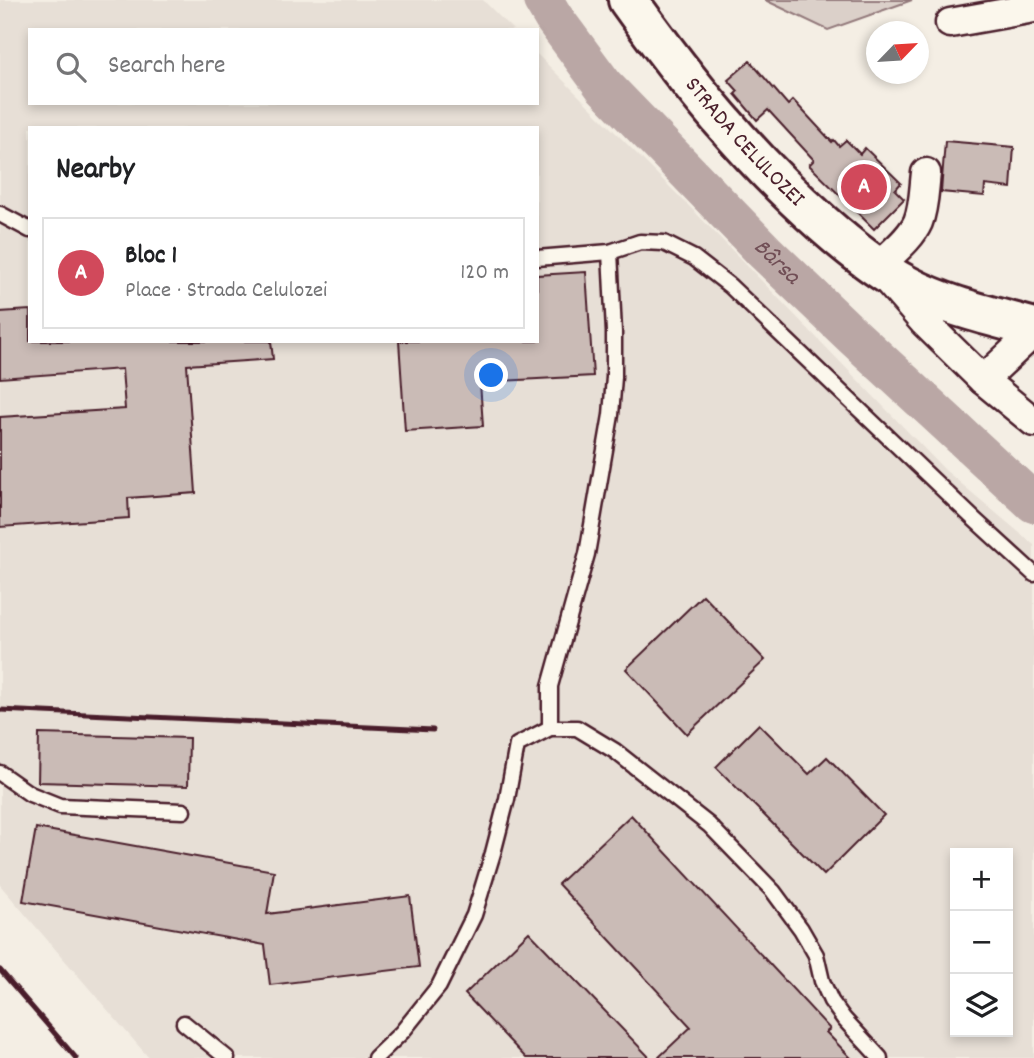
<!DOCTYPE html>
<html lang="en">
<head>
<meta charset="utf-8">
<style>
	body { margin:0; font-family:Dekko,sans-serif; background:#f6f6f6; color:#202124 }
	.controls { position:absolute; right:21px; bottom:21px; display:grid; overflow:hidden; border-radius:0px; box-shadow:0 4px 10px #0003 }
	.controls button { width:63px; height:63px; display:grid; place-items:center; padding:0; border:0; border-bottom:2px solid #e0e0e0; background:#fff; color:#202124; font:35px sans-serif }
	.compass { position:absolute; left:866px; top:21px; width:63px; height:63px; border-radius:50%; background:#fff; box-shadow:0 4px 10px #0003; rotate:65deg }
	.you { position:absolute; left:492px; top:376px; width:24px; height:24px; margin:-18px; border:5px solid #fff; border-radius:50%; background:#1a73e8; box-shadow:0 0 0 10px #1a73e833 }
	.badge { display:grid; place-items:center; width:46px; height:46px; border-radius:50%; background:#d1495b; color:#fff; font-size:23px; font-weight:700 }
	.pin { position:absolute; translate:-50% -50%; border:4px solid #fff; box-shadow:0 2px 7px #0006 }
	.list { margin:0; padding:0; list-style:none }
	h2 { display:flex; justify-content:space-between; align-items:center; height:91px; margin:0; padding:0 28px; font-size:30px }
	h2 small { font-size:23px; font-weight:400; color:#757577 }
	.list li { display:grid; grid-template-columns:46px 1fr auto; gap:21px; align-items:center; box-sizing:border-box; height:112px; margin:0 14px 14px; padding:0 14px; border:2px solid #e0e0e0; border-radius:0px }
	.list b { display:block; font-size:26px; white-space:nowrap }
	.list p { margin:0; font-size:23px; white-space:nowrap; color:#757577 }
	.list em { font-size:23px; font-style:normal; color:#757577 }
	.icon { flex:none; width:38px; height:38px; fill:none; stroke:currentColor; stroke-width:2; stroke-linecap:round; stroke-linejoin:round }
	.map { position:relative; flex:none; width:1034px; height:1058px; overflow:hidden }
	.search { position:absolute; background:#fff; box-shadow:0 4px 10px #0003; left:28px; top:28px; width:511px; height:77px; display:flex; align-items:center; gap:18px; box-sizing:border-box; padding:0 24px; border-radius:0px; color:#757577; font-size:26px }
	.panel { position:absolute; background:#fff; box-shadow:0 4px 10px #0003; left:28px; top:126px; width:511px; height:217px; border-radius:0px }
	.map>svg:first-child { display:block }
</style>
</head>
<body>
<div class="map">
<svg width="1034" height="1058" viewBox="0 0 1034 1058">
	<rect width="100%" height="100%" fill="#f4eee4"/>
	<filter id="ink" filterUnits="userSpaceOnUse"><feTurbulence type="fractalNoise" baseFrequency=".0143" numOctaves="2"/><feDisplacementMap in="SourceGraphic" scale="14" xChannelSelector="R" yChannelSelector="G"/><feConvolveMatrix kernelMatrix="1 2 1 2 8 2 1 2 1" color-interpolation-filters="sRGB"/></filter>
	<g filter="url(#ink)">
		<path fill="#e7dfd6" fill-rule="evenodd" d="M 0,0 L 483,0 L 513,30 L 30,30 L 30,103 L 537,103 L 537,54 L 693,210 L 945,470 L 1034,545 L 1034,1058 L 149,1058 L 0,885 ZM 30,128 L 537,128 L 537,341 L 30,341 ZM 955,853 L 1008,853 L 1008,1032 L 955,1032 Z"/>
		<polygon fill="#dbd0c9" stroke="#92787a" stroke-width="2" points="765,0 912,0 828,30"/>
		<g fill="none" stroke-linecap="round" stroke-linejoin="round">
			<path stroke="#baa7a5" stroke-width="40" id="s1" d="M 543,0 L 553,17 L 604,86 L 765,252 L 853,336 L 1034,503"/>
		</g>
		<g fill="#cabbb6" stroke="#4a1f2b" stroke-width="2">
			<polygon points="750,61 788,105 793,100 832,142 834,140 839,146 846,140 860,154 865,148 901,183 895,190 904,199 874,229 809,165 814,160 768,110 757,120 735,94 738,91 728,80"/>
			<polygon points="945,141 1014,147 1011,188 985,185 984,196 941,192"/>
			<polygon points="586,272 593,376 480,382 483,426 405,431 399,341 537,341 537,275"/>
			<polygon points="30,310 30,341 271,341 273,359 187,365 196,493 128,498 129,518 0,527 0,417 125,409 122,369 0,378 0,312"/>
			<polygon points="703,595 765,660 687,734 626,669"/>
			<polygon points="759,724 809,774 827,757 884,815 824,875 716,767"/>
			<polygon points="39,734 189,738 188,786 38,782"/>
			<polygon points="631,815 830,1029 826,1032 851,1058 658,1058 691,1027 558,884"/>
			<polygon points="36,828 274,871 267,914 410,896 419,967 270,985 265,945 23,901"/>
			<polygon points="529,932 650,1058 526,1058 465,994"/>
		</g>
		<g fill="none" stroke-linecap="round" stroke-linejoin="round">
			<defs>
				<g id="lane">
					<polyline points="0,214 30,230"/>
					<polyline points="537,258 610,252 640,242 664,243 694,258 730,286 975,520 1034,574"/>
					<polyline points="550,728 550,686 587,554 611,415 614,377 614,332 610,252"/>
					<polyline points="0,773 30,794 60,806 183,811"/>
					<polyline points="184,1023 227,1058"/>
					<polyline points="375,1058 402,1032 439,986 474,915 493,853 507,799 517,745 550,728 577,728 615,751 709,825 773,891 801,929 816,955 822,981 831,1001 844,1019 880,1058"/>
				</g>
				<g id="street">
					<polyline points="950,23 1034,8"/>
					<path d="M 926,173 C 924,189 924,207 918,222 C 910,240 890,254 877,268 L 924,322 L 983,380 L 1034,422"/>
					<polyline points="983,380 1034,332"/>
				</g>
				<g id="secondary">
					<path id="s2" d="M 628,0 C 686,81 748,158 823,224 C 849,247 877,270 908,286 C 948,307 992,316 1034,328"/>
				</g>
			</defs>
			<use href="#lane" stroke="#4a1f2b" stroke-width="19"/>
			<use href="#street" stroke="#4a1f2b" stroke-width="33"/>
			<use href="#secondary" stroke="#4a1f2b" stroke-width="44"/>
			<use href="#lane" stroke="#fbf7ec" stroke-width="14"/>
			<use href="#street" stroke="#fbf7ec" stroke-width="28"/>
			<use href="#secondary" stroke="#fbf7ec" stroke-width="38"/>
			<g stroke="#4a1f2b" stroke-width="5">
				<polyline points="0,710 433,730"/>
				<polyline points="0,970 76,1058"/>
			</g>
		</g>
	</g>
	<g text-anchor="middle" dominant-baseline="central" stroke-width="6" stroke-linejoin="round" paint-order="stroke">
		<g font-size="23" fill="#4a1f2b" stroke="#fbf7ec">
			<text stroke="none"><textPath href="#s2" startOffset="184">STRADA CELULOZEI</textPath></text>
		</g>
		<g font-size="24" font-style="italic" fill="#714f56" stroke="#fbf7ec">
			<text stroke="none"><textPath href="#s1" startOffset="352">Bârsa</textPath></text>
		</g>
	</g>
</svg>
<div class="controls">
<button>+</button>
<button>−</button>
<button><svg class="icon" aria-label="layers" viewBox="0 0 24 24"><path d="M12 4l9 5-9 5-9-5zM3 14l9 5 9-5"/></svg></button>
</div>
<svg class="compass" viewBox="-18 -18 36 36"><path d="M0-13l5 13h-10z" fill="#e53935"/><path d="M0 13l5-13h-10z" fill="#757577"/></svg>
<div class="you"></div>
<div class="pin badge" style="left:864px;top:187px">A</div>
<div class="search"><svg class="icon" aria-label="search" viewBox="0 0 24 24"><circle cx="10" cy="10" r="6"/><path d="M15 15l6 6"/></svg>Search here</div>
<section class="panel">
<h2>Nearby<small></small></h2>
<ul class="list">
<li><span class="badge">A</span><div><b>Bloc 1</b><p>Place · Strada Celulozei</p></div><em>120 m</em></li>
</ul>
</section>
</div>
</body>
</html>
